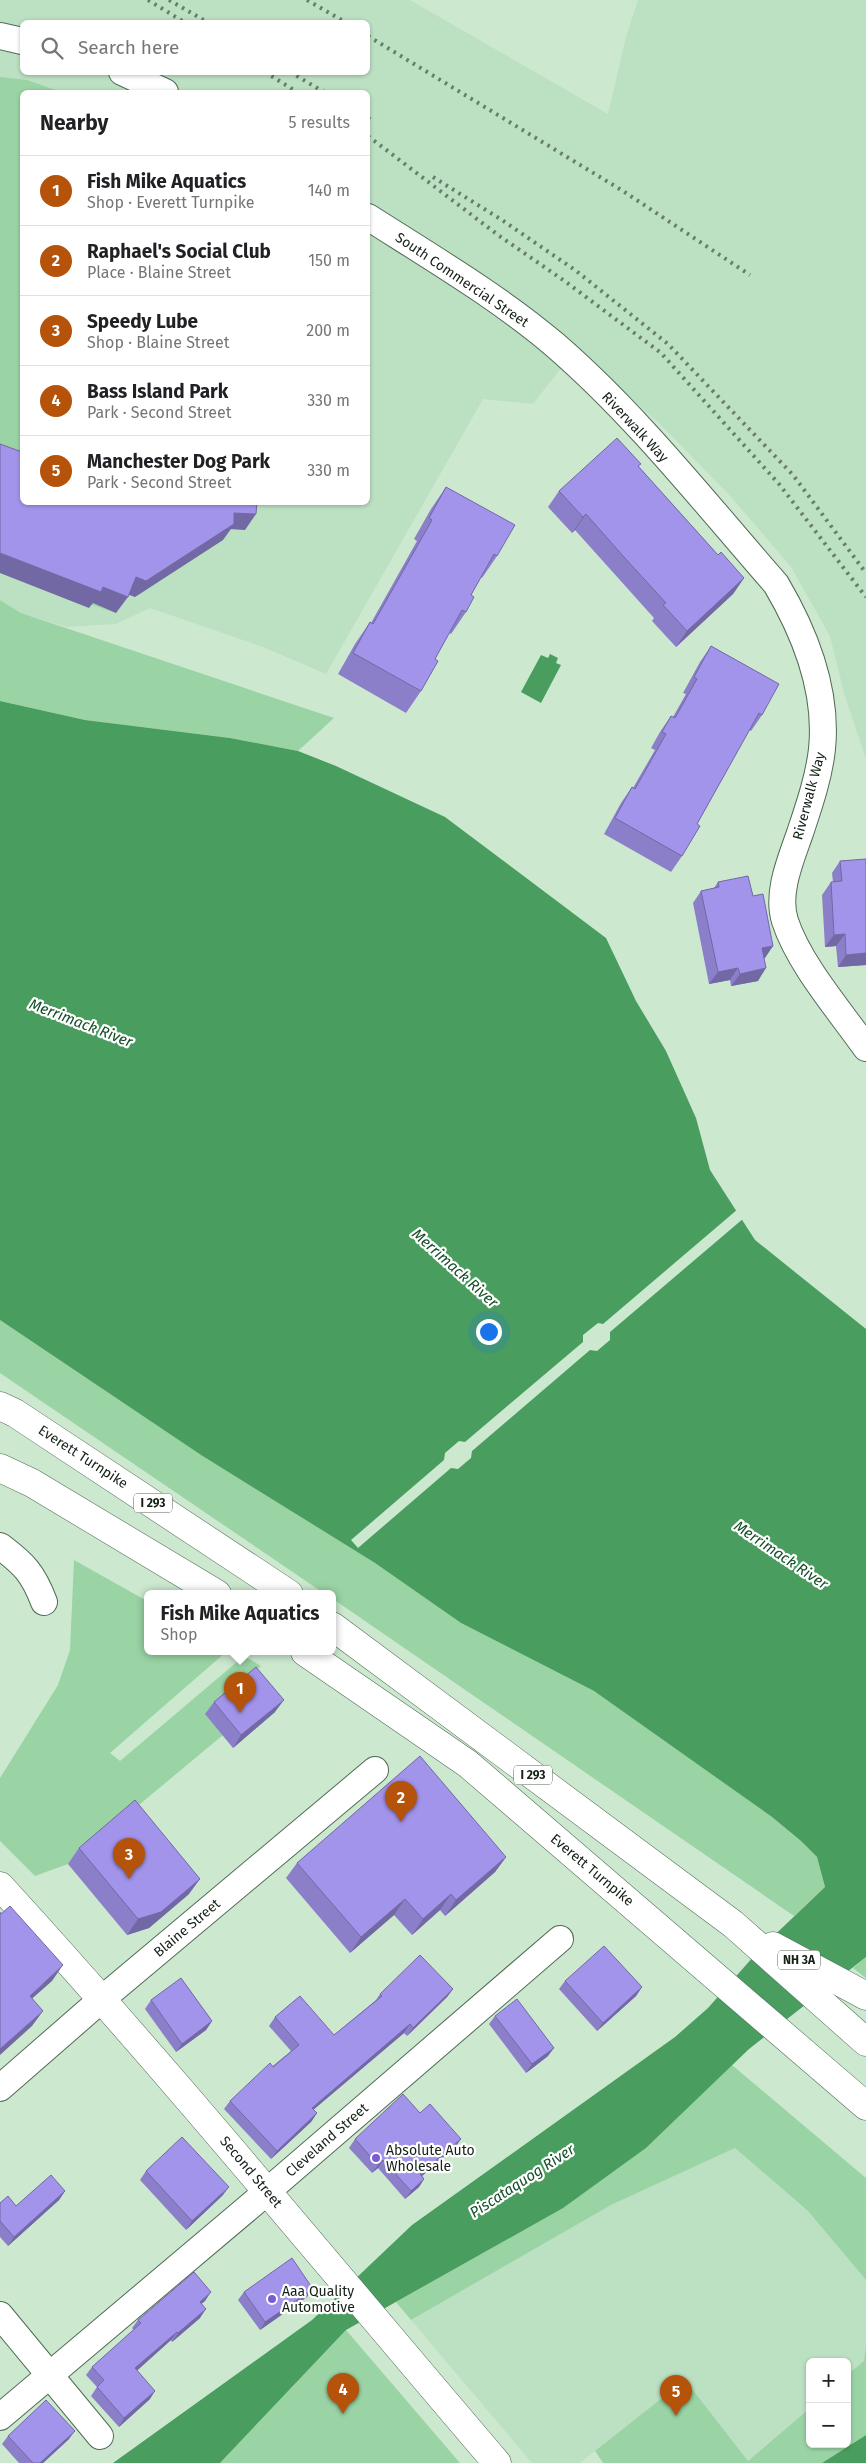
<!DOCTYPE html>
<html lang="en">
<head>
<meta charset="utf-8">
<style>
	body { margin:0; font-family:"Fira Sans",sans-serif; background:#f2f2f2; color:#202124 }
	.controls { position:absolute; right:15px; bottom:15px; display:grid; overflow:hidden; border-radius:8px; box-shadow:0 1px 4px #0004 }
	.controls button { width:45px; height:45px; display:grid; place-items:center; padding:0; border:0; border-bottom:1px solid #e0e0e0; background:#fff; color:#202124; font:25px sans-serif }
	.you { position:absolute; left:488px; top:1331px; width:18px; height:18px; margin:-12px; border:4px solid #fff; border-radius:50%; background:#1a73e8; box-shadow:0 0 0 8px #1a73e833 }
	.badge { display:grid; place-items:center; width:32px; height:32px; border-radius:50%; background:#b45309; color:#fff; font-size:16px; font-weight:700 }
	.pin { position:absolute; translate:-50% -41px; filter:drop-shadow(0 1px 2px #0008) }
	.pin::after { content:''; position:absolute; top:26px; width:18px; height:15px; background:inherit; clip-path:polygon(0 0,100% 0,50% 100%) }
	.popup { position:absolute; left:144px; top:1590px; width:192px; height:65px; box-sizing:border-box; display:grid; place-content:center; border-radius:8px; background:#fff; filter:drop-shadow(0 1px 4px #0005); font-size:16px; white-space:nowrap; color:#757577 }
	.popup b { font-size:19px; color:#202124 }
	.popup::after { content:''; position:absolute; left:50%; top:100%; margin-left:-10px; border:10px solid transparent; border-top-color:#fff }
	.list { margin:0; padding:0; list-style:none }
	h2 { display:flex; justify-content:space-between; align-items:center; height:65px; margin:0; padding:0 20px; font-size:21px }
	h2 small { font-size:16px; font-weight:400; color:#757577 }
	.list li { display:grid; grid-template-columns:32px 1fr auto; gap:15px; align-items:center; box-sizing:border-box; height:70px; padding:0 20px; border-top:1px solid #e0e0e0 }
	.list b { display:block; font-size:19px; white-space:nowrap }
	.list p { margin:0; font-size:16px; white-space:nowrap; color:#757577 }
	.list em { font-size:16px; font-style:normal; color:#757577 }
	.icon { flex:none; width:28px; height:28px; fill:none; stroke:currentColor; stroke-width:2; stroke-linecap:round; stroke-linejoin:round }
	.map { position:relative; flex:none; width:866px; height:2463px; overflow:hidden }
	.search { position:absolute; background:#fff; box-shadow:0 1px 4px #0004; left:20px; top:20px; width:350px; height:55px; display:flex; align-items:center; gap:12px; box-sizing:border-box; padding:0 18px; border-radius:8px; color:#757577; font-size:19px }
	.panel { position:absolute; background:#fff; box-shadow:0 1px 4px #0004; left:20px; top:90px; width:350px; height:415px; border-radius:8px }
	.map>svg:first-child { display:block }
</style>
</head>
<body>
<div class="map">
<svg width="866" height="2463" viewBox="0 0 866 2463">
	<rect width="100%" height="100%" fill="#cce9d0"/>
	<g fill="#bce0c2" fill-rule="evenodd">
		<path d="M 0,0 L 410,0 L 608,114 L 626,37 L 638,0 L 866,0 L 866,759 L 844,693 L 830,636 L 791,567 L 733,499 L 663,427 L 576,349 L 533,404 L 483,399 L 326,674 L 263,647 L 150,608 L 116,624 L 66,627 L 21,613 L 0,600 ZM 22,22 L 368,22 L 368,72 L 22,72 ZM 22,92 L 368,92 L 368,502 L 22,502 Z"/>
		<polygon points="735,2148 808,2211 866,2280 866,2345 864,2361 847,2375 847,2362 810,2362 810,2408 748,2461 595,2451 580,2463 532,2463 411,2320 611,2205"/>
	</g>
	<g fill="#9ad4a5">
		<polygon points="0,77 27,80 61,92 22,92 22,502 246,503 245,530 223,529 223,540 135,597 124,593 116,613 0,573"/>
		<polygon points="0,600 21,613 334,718 298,751 230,738 85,720 0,701"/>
		<polygon points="0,1320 201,1455 375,1563 461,1623 594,1691 772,1817 801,1841 817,1857 825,1887 794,1916 333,1599 332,1594 325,1594 0,1373"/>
		<polygon points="74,1560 147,1601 148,1652 226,1652 110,1753 120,1761 244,1656 261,1666 206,1714 223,1735 68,1864 35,1876 0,1841 0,1778 58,1685 70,1650"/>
		<polygon points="866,1957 866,1978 853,1968"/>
		<polygon points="732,2065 866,2178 866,2280 808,2211 735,2148 611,2205 411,2320 396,2302 563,2207 646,2148"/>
		<polygon points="346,2330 460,2463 220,2463"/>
		<polygon points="866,2345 866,2435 822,2463 603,2463 595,2451 685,2380 748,2461 810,2408 810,2444 847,2444 847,2375 864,2361"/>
	</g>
	<g fill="#499d5e">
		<polygon points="550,654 558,658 556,663 561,665 541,703 521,692 541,655 548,658"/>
		<polygon points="0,701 85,720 230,738 298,751 336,766 445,817 606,938 636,1001 666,1051 696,1118 710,1170 755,1240 866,1329 866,1957 749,2049 646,2148 563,2208 346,2330 220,2463 113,2463 312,2320 412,2225 675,2037 708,2008 761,1948 825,1887 817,1857 801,1841 772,1817 594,1691 461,1623 375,1563 201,1455 0,1320"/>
		<polygon points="866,2435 866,2463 822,2463"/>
	</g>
	<polygon fill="#cce9d0" points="738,1209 744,1218 610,1332 610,1340 597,1351 590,1350 472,1451 471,1458 458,1469 451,1468 358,1548 351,1540 444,1460 445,1453 459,1441 465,1442 583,1342 583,1335 598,1323 603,1324"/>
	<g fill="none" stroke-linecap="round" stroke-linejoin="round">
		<defs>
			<g id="minor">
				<polyline points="0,36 22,41"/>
				<polyline points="122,72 165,92"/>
				<path d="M 368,217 C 429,256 500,298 555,345 C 637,416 705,503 776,584 C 805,633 828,690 822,749 C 819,777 809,806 800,833 C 791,859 776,893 785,921 C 799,964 840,1011 866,1048"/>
				<path d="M 0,1546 C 24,1564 33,1573 44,1602"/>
				<polyline points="0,2088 102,1999 375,1770"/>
				<polyline points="0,2315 100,2436"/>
				<polyline points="0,2417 249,2207 560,1939"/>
			</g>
			<path id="major" d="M 0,1886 C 172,2074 332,2270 497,2463"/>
			<g id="highway">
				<polyline points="0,1406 15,1413 289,1594"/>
				<polyline points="0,1468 32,1483 217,1594"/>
				<polyline points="332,1626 733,1924 866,2042"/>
				<polyline points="305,1652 468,1764 866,2106"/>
				<polyline points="773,1946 866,1996"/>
			</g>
		</defs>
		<use href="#minor" stroke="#516b55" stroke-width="28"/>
		<use href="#major" stroke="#516b55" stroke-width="29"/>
		<use href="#highway" stroke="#516b55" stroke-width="29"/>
		<use href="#minor" stroke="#fff" stroke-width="26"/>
		<use href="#major" stroke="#fff" stroke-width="28"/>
		<use href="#highway" stroke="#fff" stroke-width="28"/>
		<g stroke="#697d6c" stroke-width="4" stroke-dasharray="2.5 5" stroke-linecap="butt">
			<polyline points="148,0 184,22"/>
			<polyline points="169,0 207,22"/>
			<polyline points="307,0 345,22"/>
			<polyline points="368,36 623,191 750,275"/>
			<polyline points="265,72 297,92"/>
			<polyline points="290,72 324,92"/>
			<polyline points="368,118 374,122"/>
			<polyline points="368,136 498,235 566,282 661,353 779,484 866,597"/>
			<polyline points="433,177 502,220 575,270 668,344 793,475 866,573"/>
		</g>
	</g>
	<g fill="#8c7fca">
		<polygon points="639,467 718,555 744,578 733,594 676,647 652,621 654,618 575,530 572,533 548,507 559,491"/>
		<polygon points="446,487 497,556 482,578 481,577 471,595 466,612 451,634 449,633 435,659 421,691 406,713 338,674 355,644 370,622 371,623 417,541 414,539 431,509"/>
		<polygon points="711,646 762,715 751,731 749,730 697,824 682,856 671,872 604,834 621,803 632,787 633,788 655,750 651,748 660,732 671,716 673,717 686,694 683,693 700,662"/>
		<polygon points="866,859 866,965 838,967 836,946 825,947 822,895 831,882 833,882 832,873 840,861"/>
		<polygon points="718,882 753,896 773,946 764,958 758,981 731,986 730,980 709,984 693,903 701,891 714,888"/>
		<polygon points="214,1702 275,1712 233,1748 205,1714"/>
		<polygon points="79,1848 189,1894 149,1928 127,1935 68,1864"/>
		<polygon points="506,1857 495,1872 445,1916 440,1910 412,1935 394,1915 350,1953 286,1878 297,1863"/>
		<polygon points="565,1981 642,1987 636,1996 597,2031 559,1989"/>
		<polygon points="453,1989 447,1997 407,2036 404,2033 313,2110 317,2113 311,2122 271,2159 224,2109 230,2101 291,2051 269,2026 275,2017 334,2035 376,2000 380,1994"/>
		<polygon points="151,2000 212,2021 206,2030 176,2052 145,2009"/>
		<polygon points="495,2016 548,2056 526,2073 489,2024"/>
		<polygon points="420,2113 461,2139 455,2147 422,2176 424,2179 419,2187 405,2199 378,2168 372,2173 349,2148 355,2139"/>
		<polygon points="146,2171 223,2195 186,2230 140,2180"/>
		<polygon points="65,2191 59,2200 8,2246 0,2237 0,2203 16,2206"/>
		<polygon points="244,2292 307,2297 260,2330 238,2300"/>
		<polygon points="205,2301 201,2304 200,2318 172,2342 171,2340 137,2370 150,2399 119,2427 91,2396 97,2387 86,2375 92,2367 134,2330 132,2328 138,2320"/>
		<polygon points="8,2436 69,2439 43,2463 19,2463 2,2444"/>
	</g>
	<g fill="#7268a4">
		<polygon points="234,513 256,514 245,530 231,529 223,540 135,597 124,593 136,577"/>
		<polygon points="586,514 575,530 572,533 583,517"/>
		<polygon points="0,553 103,587 128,597 116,613 93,603 89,608 0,573"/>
		<polygon points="744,578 733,594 676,647 687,631"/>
		<polygon points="845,934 836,946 825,947 834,935"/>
		<polygon points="773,946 765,958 753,960 762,948"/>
		<polygon points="866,953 866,965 838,967 846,955"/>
		<polygon points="738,968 730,980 709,984 718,972"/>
		<polygon points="766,968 758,981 731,986 740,974"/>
		<polygon points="284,1700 275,1712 233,1748 241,1735"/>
		<polygon points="506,1857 495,1872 445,1916 456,1900"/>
		<polygon points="200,1879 189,1894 149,1928 127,1935 138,1919"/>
		<polygon points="451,1894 440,1910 412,1935 423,1919"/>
		<polygon points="405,1899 394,1915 350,1953 361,1937"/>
		<polygon points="63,1965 52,1981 18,2011 30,1996"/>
		<polygon points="642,1987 636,1996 597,2031 603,2023"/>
		<polygon points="453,1989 447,1997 407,2036 413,2028"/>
		<polygon points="43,2011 32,2026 0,2055 0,2049"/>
		<polygon points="212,2021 206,2030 176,2052 182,2044"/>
		<polygon points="410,2024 404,2033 306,2116 312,2108"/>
		<polygon points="554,2048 548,2056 526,2073 532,2064"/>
		<polygon points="317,2113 311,2122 271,2159 277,2151"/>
		<polygon points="461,2139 455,2147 414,2183 420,2174"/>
		<polygon points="383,2160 378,2168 372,2173 378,2165"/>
		<polygon points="424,2179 419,2187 405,2199 411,2191"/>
		<polygon points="229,2187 223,2195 186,2230 192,2221"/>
		<polygon points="65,2191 59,2200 8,2246 14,2237"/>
		<polygon points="313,2289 307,2297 260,2330 265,2322"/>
		<polygon points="211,2292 205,2301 194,2310 200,2302"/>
		<polygon points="206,2309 200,2318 172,2342 178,2333"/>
		<polygon points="177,2332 171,2340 130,2377 135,2368"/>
		<polygon points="155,2391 150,2399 119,2427 124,2418"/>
		<polygon points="75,2431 69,2439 43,2463 40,2463"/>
	</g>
	<g fill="#a394eb" stroke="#7268a4">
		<polygon points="617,438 641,464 638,466 718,555 721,552 744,578 687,631 663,605 666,603 623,556 586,514 583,517 559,491"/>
		<polygon points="0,444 22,452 22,502 257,502 256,514 234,513 234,524 146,581 136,577 128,597 103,587 101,592 0,553"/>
		<polygon points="446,487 515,525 497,556 494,554 471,595 474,597 466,612 462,610 435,659 438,661 421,691 353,653 370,622 373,624 432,520 429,518"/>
		<polygon points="711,646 779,684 762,715 759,713 697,824 700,826 682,856 615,818 632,787 635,789 666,734 662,732 671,716 675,718 697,679 694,677"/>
		<polygon points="866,859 866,953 846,955 845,934 834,935 831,882 842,881 840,861"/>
		<polygon points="748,876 753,896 763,894 773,946 762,948 766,968 740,974 738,968 718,972 701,891 719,887 718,882"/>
		<polygon points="256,1667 284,1700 241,1735 214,1702"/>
		<polygon points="420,1756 506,1857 456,1900 451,1894 423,1919 405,1899 361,1937 297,1863"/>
		<polygon points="135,1800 200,1879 161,1912 138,1919 79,1848"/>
		<polygon points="10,1906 63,1965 30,1996 43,2011 0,2049 0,1912 1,1914"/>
		<polygon points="604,1946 642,1987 603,2023 565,1981"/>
		<polygon points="420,1955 453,1989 413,2028 410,2024 312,2108 317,2113 277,2151 230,2101 270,2063 273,2067 299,2045 275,2017 300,1996 334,2035 382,1996 380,1994"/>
		<polygon points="181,1978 212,2021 182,2044 151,2000"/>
		<polygon points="517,1999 554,2048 532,2064 495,2016"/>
		<polygon points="403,2094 420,2113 430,2104 461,2139 420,2174 424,2179 411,2191 383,2160 378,2165 355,2139"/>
		<polygon points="182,2137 229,2187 192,2221 146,2171"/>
		<polygon points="51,2175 65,2191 14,2237 0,2221 0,2203 8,2196 16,2206"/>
		<polygon points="292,2258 313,2289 265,2322 244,2292"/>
		<polygon points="194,2272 211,2292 200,2302 206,2309 178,2333 177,2332 135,2368 155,2391 124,2418 97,2387 104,2380 92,2367 141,2323 138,2320"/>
		<polygon points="46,2400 75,2431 40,2463 33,2463 8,2436"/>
	</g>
	<g fill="#795bd5" stroke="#fff" stroke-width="2">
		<circle cx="376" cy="2158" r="5"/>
		<circle cx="272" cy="2299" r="5"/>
	</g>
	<g text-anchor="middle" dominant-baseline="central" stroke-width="4.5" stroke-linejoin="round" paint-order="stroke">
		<g fill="#fff" stroke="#5b635d" stroke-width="1">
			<rect x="134" y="1493.5" width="38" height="19" rx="4"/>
			<rect x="514" y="1765.5" width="38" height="19" rx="4"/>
			<rect x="778" y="1950.5" width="42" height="19" rx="4"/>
		</g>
		<g font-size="12" font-weight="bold" fill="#152017">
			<text x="153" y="1503">I 293</text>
			<text x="533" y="1775">I 293</text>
			<text x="799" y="1960">NH 3A</text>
		</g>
		<g font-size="14" fill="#152017" stroke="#fff">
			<text transform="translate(462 280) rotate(34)">South Commercial Street</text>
			<text transform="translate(635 427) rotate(47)">Riverwalk Way</text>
			<text transform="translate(809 796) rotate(-75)">Riverwalk Way</text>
			<text transform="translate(83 1457) rotate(33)">Everett Turnpike</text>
			<text transform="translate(592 1870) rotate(40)">Everett Turnpike</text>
			<text transform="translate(187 1928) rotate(-40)">Blaine Street</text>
			<text transform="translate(327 2140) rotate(-41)">Cleveland Street</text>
			<text transform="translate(251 2172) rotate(50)">Second Street</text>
		</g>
		<g font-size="14" fill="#152017" stroke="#fff" text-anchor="start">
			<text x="386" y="2150">Absolute Auto<tspan x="386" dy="16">Wholesale</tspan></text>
			<text x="282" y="2291">Aaa Quality<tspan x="282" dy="16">Automotive</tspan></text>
		</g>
		<g font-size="15" font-style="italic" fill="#124f25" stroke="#fff">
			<text transform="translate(81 1023) rotate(21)">Merrimack River</text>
			<text transform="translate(455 1268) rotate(42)">Merrimack River</text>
			<text transform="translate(781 1555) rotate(34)">Merrimack River</text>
			<text transform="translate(522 2181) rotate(-33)">Piscataquog River</text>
		</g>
	</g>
</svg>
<div class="controls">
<button>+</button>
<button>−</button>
</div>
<div class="you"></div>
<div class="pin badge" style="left:240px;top:1713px">1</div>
<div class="popup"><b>Fish Mike Aquatics</b>Shop</div>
<div class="pin badge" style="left:401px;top:1822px">2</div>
<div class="pin badge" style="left:129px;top:1879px">3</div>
<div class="pin badge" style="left:343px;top:2414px">4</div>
<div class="pin badge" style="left:676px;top:2416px">5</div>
<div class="search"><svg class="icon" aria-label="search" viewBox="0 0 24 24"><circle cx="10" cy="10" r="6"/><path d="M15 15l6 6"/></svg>Search here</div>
<section class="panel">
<h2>Nearby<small>5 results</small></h2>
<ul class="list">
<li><span class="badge">1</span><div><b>Fish Mike Aquatics</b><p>Shop · Everett Turnpike</p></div><em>140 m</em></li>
<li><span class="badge">2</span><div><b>Raphael's Social Club</b><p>Place · Blaine Street</p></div><em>150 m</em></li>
<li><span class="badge">3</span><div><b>Speedy Lube</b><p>Shop · Blaine Street</p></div><em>200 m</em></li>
<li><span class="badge">4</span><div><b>Bass Island Park</b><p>Park · Second Street</p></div><em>330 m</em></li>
<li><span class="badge">5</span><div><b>Manchester Dog Park</b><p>Park · Second Street</p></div><em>330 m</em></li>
</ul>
</section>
</div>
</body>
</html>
